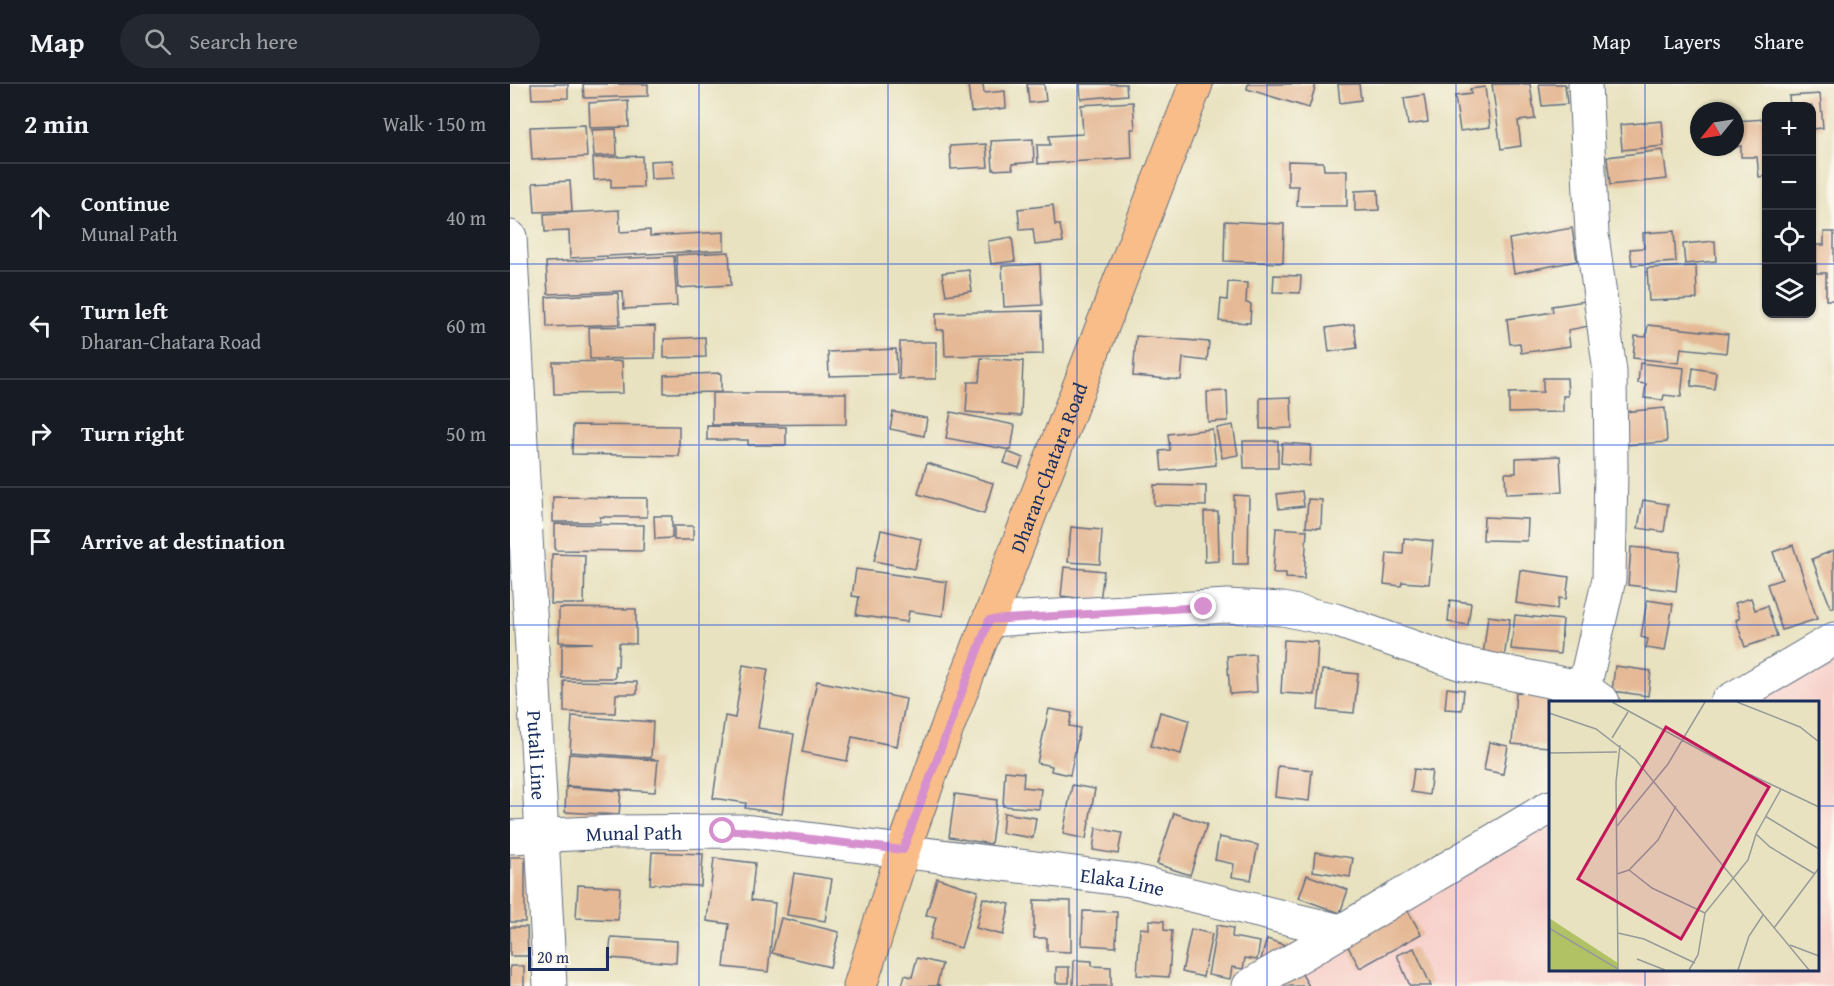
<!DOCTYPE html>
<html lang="en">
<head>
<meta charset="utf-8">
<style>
	body { margin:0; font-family:"Gentium Book Plus",serif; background:#242831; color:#f1f3f6 }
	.controls { position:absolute; right:18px; top:18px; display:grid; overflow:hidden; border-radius:12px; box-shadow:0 2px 4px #0004 }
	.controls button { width:54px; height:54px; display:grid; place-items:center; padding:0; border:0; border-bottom:2px solid #363941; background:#171b24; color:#f1f3f6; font:30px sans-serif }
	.compass { position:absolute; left:1180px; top:18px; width:54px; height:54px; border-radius:50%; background:#171b24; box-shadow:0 2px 4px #0004; rotate:240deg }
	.scale { position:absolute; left:18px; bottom:15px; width:81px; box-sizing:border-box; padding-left:6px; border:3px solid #1b2f5e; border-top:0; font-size:16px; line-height:21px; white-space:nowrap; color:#1b2f5e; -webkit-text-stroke:4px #fbf7ec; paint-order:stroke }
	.stop { position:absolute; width:18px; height:18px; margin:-14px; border:4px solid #d690ce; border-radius:50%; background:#fff }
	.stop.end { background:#d690ce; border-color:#fff; box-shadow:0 2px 6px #0008 }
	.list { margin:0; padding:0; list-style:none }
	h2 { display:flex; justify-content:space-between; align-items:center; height:78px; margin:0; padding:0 24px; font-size:26px }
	h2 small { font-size:20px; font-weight:400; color:#9ea1a6 }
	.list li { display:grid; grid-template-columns:39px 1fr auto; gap:18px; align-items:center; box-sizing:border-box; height:108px; padding:0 24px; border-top:2px solid #363941 }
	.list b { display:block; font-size:22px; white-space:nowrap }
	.list p { margin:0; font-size:20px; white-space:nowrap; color:#9ea1a6 }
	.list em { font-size:20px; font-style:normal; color:#9ea1a6 }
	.icon { flex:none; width:33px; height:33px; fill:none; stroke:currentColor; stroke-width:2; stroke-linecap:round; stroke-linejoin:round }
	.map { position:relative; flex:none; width:1324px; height:902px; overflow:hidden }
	header { display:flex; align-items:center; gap:36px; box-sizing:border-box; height:84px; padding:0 30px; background:#171b24; border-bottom:2px solid #363941 }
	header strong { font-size:28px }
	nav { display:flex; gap:33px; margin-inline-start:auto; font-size:21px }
	.search { width:420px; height:54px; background:#242831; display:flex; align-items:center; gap:15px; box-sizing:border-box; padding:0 21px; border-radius:33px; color:#9ea1a6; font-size:22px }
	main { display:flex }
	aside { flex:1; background:#171b24 }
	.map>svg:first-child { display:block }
</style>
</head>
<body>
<header>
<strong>Map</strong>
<div class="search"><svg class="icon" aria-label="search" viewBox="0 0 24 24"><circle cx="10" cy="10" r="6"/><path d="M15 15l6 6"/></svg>Search here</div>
<nav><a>Map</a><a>Layers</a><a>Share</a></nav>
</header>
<main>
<aside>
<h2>2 min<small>Walk · 150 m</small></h2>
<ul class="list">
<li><svg class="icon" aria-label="ahead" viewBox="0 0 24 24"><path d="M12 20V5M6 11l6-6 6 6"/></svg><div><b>Continue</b><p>Munal Path</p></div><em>40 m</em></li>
<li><svg class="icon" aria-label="left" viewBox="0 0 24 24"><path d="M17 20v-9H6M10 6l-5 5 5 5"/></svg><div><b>Turn left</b><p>Dharan-Chatara Road</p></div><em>60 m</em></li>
<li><svg class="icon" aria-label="right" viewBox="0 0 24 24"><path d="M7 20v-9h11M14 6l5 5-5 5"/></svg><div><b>Turn right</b></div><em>50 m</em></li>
<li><svg class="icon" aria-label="arrive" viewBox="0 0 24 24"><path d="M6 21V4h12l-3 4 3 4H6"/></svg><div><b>Arrive at destination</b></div></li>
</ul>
</aside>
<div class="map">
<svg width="1324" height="902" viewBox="0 0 1324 902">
	<rect width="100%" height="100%" fill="#fbf7ec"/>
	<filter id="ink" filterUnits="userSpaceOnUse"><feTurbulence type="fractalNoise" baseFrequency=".0167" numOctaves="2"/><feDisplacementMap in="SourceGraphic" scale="12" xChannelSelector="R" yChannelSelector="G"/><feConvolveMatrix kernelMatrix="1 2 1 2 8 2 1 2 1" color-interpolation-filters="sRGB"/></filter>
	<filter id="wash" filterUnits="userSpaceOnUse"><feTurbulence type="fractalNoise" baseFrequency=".008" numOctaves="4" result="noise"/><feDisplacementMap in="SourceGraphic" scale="24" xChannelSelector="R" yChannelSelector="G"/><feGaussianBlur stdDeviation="1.35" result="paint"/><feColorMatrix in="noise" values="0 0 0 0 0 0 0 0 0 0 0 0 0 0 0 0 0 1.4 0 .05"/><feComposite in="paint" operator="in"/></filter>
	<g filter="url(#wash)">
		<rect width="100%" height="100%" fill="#e8e2c0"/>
		<polygon fill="#f7d0ca" points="1324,555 1324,902 739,902 1040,723 1040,886 1308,886 1308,618 1217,618"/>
		<g id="blocks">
			<g fill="#e5b996">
				<polygon points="21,0 58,0 58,14 22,15"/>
				<polygon points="73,0 138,0 138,12 74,14"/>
				<polygon points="458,0 473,0 474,9 495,7 496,24 461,28"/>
				<polygon points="517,0 534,0 536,17 519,19"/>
				<polygon points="570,0 616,0 617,11 571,15"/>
				<polygon points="738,0 806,0 799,24 737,5"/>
				<polygon points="828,0 849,0 851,16 830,19"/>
				<polygon points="982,0 1020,0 1025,35 1008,37 1011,62 991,65"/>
				<polygon points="1029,0 1055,0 1057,20 1032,22"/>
				<polygon points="975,3 980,43 950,47 945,12 961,10 960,5"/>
				<polygon points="1310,10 1313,44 1302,45 1302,22 1280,22 1279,12"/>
				<polygon points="914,11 918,38 898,41 894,14"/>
				<polygon points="118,16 119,43 80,44 79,19"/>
				<polygon points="623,18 625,45 621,45 622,74 528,80 527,61 540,61 539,52 573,50 571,21"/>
				<polygon points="1256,35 1256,92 1249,93 1247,73 1231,73 1231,62 1225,63 1225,37"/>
				<polygon points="1152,37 1154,62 1112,66 1110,41"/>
				<polygon points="75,41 77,73 22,76 20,43"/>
				<polygon points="106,45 107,71 84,72 82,46"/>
				<polygon points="523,55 524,78 502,80 503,85 483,86 481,57"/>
				<polygon points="476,60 478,83 441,85 440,62"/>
				<polygon points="1153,66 1157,95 1100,101 1097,73"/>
				<polygon points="132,72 133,103 101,104 101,95 84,96 83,74"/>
				<polygon points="162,76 164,94 141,95 140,77"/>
				<polygon points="778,77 813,78 814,86 837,86 837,122 787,122 788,102 778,102"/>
				<polygon points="60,97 62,127 25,128 23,99"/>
				<polygon points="868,106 869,126 845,127 845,107"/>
				<polygon points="543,121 545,141 550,141 553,158 525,161 523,145 510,146 508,125"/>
				<polygon points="109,126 110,148 140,146 140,152 214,148 214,166 60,174 59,147 35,148 34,130"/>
				<polygon points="715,137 774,140 773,179 714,177"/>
				<polygon points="1062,144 1067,177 1004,189 999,155"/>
				<polygon points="1164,147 1166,178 1122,181 1120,165 1134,164 1133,149"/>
				<polygon points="1314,148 1324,148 1324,216 1316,216 1316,189 1306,189 1306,161 1314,161"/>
				<polygon points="502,153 505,177 481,180 478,157"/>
				<polygon points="1205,157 1206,177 1175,180 1173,160"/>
				<polygon points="219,168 221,201 168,204 166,171"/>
				<polygon points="164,172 167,222 114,225 113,207 38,210 36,178"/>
				<polygon points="530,180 532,221 494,223 492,182"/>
				<polygon points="1186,182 1187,215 1139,217 1137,184"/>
				<polygon points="459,186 462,207 436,211 432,189"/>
				<polygon points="764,191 791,192 790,209 763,208"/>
				<polygon points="718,198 737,199 736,219 741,220 740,239 709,237 711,215 717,216"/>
				<polygon points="108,209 110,240 37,243 36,213"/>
				<polygon points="1075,217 1079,242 1058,246 1060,262 1011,269 1010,259 1000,260 997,235 1043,228 1042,222"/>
				<polygon points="532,227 533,270 435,272 434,246 426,246 426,229"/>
				<polygon points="844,240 847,264 819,268 816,244"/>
				<polygon points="1138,241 1218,250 1216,269 1171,264 1169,279 1123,274 1125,252 1136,253"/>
				<polygon points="145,242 145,274 80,275 79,243"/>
				<polygon points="626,252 699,258 697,277 673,274 671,296 623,292"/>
				<polygon points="195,253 196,273 154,274 154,255"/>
				<polygon points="390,258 426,258 426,295 389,295"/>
				<polygon points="386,265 387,290 319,292 318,268"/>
				<polygon points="471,274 513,277 511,332 456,328 458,298 469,298"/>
				<polygon points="112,277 113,309 44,310 43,278"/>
				<polygon points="1130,279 1174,284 1171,313 1154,311 1153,316 1134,314 1136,300 1128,299"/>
				<polygon points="1183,284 1206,288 1204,305 1181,302"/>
				<polygon points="211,289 211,308 154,309 154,291"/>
				<polygon points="1033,294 1057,294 1058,312 1053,312 1053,328 999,329 999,309 1033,308"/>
				<polygon points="717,307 718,337 698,338 697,308"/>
				<polygon points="202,309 336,309 336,340 202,341"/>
				<polygon points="781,313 782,344 750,345 750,314"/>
				<polygon points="1155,324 1157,358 1115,361 1113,328"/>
				<polygon points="383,328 417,334 414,352 380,345"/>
				<polygon points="441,328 505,341 501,366 436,354"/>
				<polygon points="63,341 169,342 169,372 62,370"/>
				<polygon points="723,341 728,371 712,374 706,344"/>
				<polygon points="197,342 276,343 276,361 238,361 238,356 197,356"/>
				<polygon points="702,345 706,381 652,387 650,367 660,366 658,350"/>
				<polygon points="733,357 768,357 768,384 734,384"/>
				<polygon points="772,359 801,361 800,382 771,379"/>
				<polygon points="498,368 513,374 509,384 494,379"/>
				<polygon points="1050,372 1052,408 996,410 995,389 1006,389 1006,374"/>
				<polygon points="417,379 483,399 474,430 408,410"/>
				<polygon points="644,401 696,402 696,422 644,421"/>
				<polygon points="792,407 794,422 769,425 767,410"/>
				<polygon points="724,411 739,412 738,480 723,480"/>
				<polygon points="43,413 137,414 137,433 90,433 90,438 43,438"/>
				<polygon points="798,415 812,416 811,444 796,443"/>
				<polygon points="1133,416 1158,420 1154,448 1128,444"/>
				<polygon points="694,428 708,428 709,477 695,478"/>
				<polygon points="144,432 162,432 162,454 145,455"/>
				<polygon points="974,433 1018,435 1017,457 973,456"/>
				<polygon points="45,440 134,441 133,467 45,466"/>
				<rect x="164" y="442" width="19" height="14"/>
				<polygon points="561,443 592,446 590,480 558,478"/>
				<polygon points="766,444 797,446 794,495 776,494 776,489 763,489"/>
				<polygon points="371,446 411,455 405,485 364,477"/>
				<polygon points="894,454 923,457 919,500 892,498 891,502 874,500 877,469 893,470"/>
				<polygon points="1283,461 1307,535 1272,546 1257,500 1272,495 1263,468"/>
				<polygon points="1121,463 1170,468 1166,507 1118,501"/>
				<polygon points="1324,466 1324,523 1321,524 1302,475"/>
				<polygon points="42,470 75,471 74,520 41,520"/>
				<polygon points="554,483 594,487 590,517 551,512"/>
				<polygon points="346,485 437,498 433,532 399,527 397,538 346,531 349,513 342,512"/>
				<polygon points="1010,486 1059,493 1056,515 1049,514 1047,525 1006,519"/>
				<polygon points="1241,514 1245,526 1257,522 1267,552 1235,563 1226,536 1230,534 1225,519"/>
				<polygon points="940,516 961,519 958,541 938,538"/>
				<polygon points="1137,516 1163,520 1155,567 1136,564 1138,555 1131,553"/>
				<polygon points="49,524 126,525 126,560 109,559 108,582 105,582 105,594 52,594 52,560 83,559 49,558"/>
				<polygon points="1005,531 1053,536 1050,570 1001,565"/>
				<polygon points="978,532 1000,535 994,574 973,571"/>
				<polygon points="774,556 808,558 805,611 771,609"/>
				<polygon points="745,570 747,608 720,610 717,572"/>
				<polygon points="233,581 258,585 248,644 284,650 272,730 235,724 236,719 203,714 215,632 225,634"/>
				<polygon points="1105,582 1141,587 1138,612 1102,607"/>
				<polygon points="812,586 848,590 844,629 808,626"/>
				<polygon points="54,597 127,598 127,610 106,610 105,629 54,628"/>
				<polygon points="307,597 396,615 387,662 342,653 337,677 292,668"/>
				<polygon points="937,604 954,606 952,626 935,625"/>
				<polygon points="1006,608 1049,612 1048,618 1040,618 1040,663 1002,660"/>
				<polygon points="539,625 562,629 559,642 570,644 560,691 541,687 542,682 527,679"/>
				<polygon points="650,628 679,636 671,670 641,662"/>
				<polygon points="62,632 143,638 141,674 60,668"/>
				<polygon points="979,658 998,662 993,690 974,686"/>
				<polygon points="59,670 148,676 145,708 56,702"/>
				<polygon points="768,682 802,686 799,717 765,713"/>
				<polygon points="904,685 922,687 919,711 901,708"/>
				<polygon points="495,687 514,689 513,703 531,705 529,725 493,722"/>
				<polygon points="562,701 585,705 576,755 553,750"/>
				<polygon points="56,703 111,707 109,731 55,728"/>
				<polygon points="445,710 487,716 481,760 439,753"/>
				<polygon points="494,729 526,734 523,754 492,749"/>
				<polygon points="664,729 697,740 680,791 647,780"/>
				<polygon points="586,744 612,749 608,770 583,766"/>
				<polygon points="709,753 748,761 741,796 722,793 724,780 705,776"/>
				<polygon points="142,768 193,770 191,802 140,800"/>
				<polygon points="805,768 843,774 840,793 803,787"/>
				<rect x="0" y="773" width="15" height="65"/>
				<polygon points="204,774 245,779 241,816 265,819 258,888 214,883 219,840 197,837"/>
				<polygon points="284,789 322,795 315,837 277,831"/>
				<polygon points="797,791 838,806 830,829 789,814"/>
				<polygon points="427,794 468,807 451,864 420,855 426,833 416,831"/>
				<polygon points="68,801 110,803 108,836 66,834"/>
				<polygon points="473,814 500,820 493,851 466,844"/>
				<polygon points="524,816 561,817 561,868 537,867 537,854 524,854"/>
				<polygon points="897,825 911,850 850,884 836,859"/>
				<polygon points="573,827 607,828 606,863 572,861"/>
				<polygon points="271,834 329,848 320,883 262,869"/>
				<polygon points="639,836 654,837 654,846 662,847 659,893 627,891 630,844 639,845"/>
				<polygon points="707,841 723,844 722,853 750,858 747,876 735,874 733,885 722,883 720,895 698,891"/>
				<polygon points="0,843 17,843 18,872 0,872"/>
				<polygon points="681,845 702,850 693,893 672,888"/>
				<polygon points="101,853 167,857 166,879 99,874"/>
				<polygon points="757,855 781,863 759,877 751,875"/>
				<polygon points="904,864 921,902 900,902 887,871"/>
				<polygon points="407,874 432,880 427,900 431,902 392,902 395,891 402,893"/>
				<polygon points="564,876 582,877 582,882 601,883 601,902 563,902"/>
				<rect x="0" y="882" width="14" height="20"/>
				<rect x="546" y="883" width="13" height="16"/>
				<polygon points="790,887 799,902 771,902"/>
			</g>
		</g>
	</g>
	<g filter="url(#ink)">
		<use href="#blocks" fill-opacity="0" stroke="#636e80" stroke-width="1.5"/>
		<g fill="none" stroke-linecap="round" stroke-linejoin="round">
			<defs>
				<g id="minor">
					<path id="s1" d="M 0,153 L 40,902"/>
					<polyline points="479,536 717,522 773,525 825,536 949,579 1074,604 1093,618"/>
					<polyline points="1074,604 1099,495 1101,385 1100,288 1082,151 1075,0"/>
					<polyline points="1217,618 1324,555"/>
					<path id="s2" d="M 0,753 L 104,748 L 234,747 L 619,796 L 831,847"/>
					<polyline points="739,902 1040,723"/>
				</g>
				<g id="major">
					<path id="s3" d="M 350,902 L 393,767 L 436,647 L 686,0"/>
				</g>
			</defs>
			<use href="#minor" stroke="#636e80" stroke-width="35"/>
			<use href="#major" stroke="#636e80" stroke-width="35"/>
			<use href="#minor" stroke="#fff" stroke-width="33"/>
			<use href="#major" stroke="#f8bd89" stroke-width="33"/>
		</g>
	</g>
	<g fill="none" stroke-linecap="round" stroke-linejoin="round" filter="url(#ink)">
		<polyline stroke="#d690ce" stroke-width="8" points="213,747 234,747 393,766 479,536 694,523"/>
	</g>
	<path fill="none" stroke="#1d4ed8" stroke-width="1.5" stroke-opacity="0.55" d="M 189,0 L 189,902M 378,0 L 378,902M 567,0 L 567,902M 757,0 L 757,902M 946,0 L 946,902M 1135,0 L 1135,618M 0,180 L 1256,180M 1302,180 L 1324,180M 0,361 L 1324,361M 0,541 L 1324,541M 0,722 L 1040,722M 1308,722 L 1324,722M 1135,886 L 1135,902"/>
	<g text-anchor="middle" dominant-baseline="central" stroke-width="4.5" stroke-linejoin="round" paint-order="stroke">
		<g font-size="20" fill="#1b2f5e" stroke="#fbf7ec">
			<text stroke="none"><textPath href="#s3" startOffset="552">Dharan-Chatara Road</textPath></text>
			<text stroke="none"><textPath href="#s1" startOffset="519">Putali Line</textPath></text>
			<text stroke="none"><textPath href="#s2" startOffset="124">Munal Path</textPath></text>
			<text stroke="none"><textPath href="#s2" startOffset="616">Elaka Line</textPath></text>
		</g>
	</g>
	<g transform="translate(1039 617)">
		<rect width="270" height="270" fill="#e8e2c0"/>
		<path d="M 0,217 L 69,262 L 69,269 L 0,269 Z" fill="#b1c265"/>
		<path fill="none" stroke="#969a99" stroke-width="1.5" d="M 63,1 L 166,57 L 270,106M 188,1 L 251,26 L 270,41M 0,12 L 47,28 L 86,58 L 260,269M 63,37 L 79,11M 0,52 L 68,51M 216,115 L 270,148M 68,125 L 119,63 L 156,1M 207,133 L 221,146 L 266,173M 80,169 L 103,187 L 156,212M 68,173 L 80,169 L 109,139 L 127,105M 0,227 L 69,268M 225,227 L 270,167M 69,232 L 95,238 L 146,262M 241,244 L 270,255M 88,258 L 116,269M 69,269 L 67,81 L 71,44M 140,269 L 149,254 L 156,212 L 199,159 L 207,133 L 232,88M 189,269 L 200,235 L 214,214"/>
		<path fill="#c2185b" fill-opacity="0.15" stroke="#c2185b" stroke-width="3" d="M 117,26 L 220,86 L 132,238 L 29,178 Z"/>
		<rect width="270" height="270" fill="none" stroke="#1b2f5e" stroke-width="3"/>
	</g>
</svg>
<div class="controls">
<button>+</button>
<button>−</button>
<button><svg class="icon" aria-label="locate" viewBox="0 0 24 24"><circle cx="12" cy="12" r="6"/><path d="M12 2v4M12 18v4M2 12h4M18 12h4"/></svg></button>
<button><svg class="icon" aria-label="layers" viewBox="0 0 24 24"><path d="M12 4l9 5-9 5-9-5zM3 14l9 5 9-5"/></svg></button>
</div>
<svg class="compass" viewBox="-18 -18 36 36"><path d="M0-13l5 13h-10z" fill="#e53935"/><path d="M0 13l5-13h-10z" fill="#9ea1a6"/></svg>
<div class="scale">20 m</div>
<div class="stop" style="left:213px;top:747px"></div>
<div class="stop end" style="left:694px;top:523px"></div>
</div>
</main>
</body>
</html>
